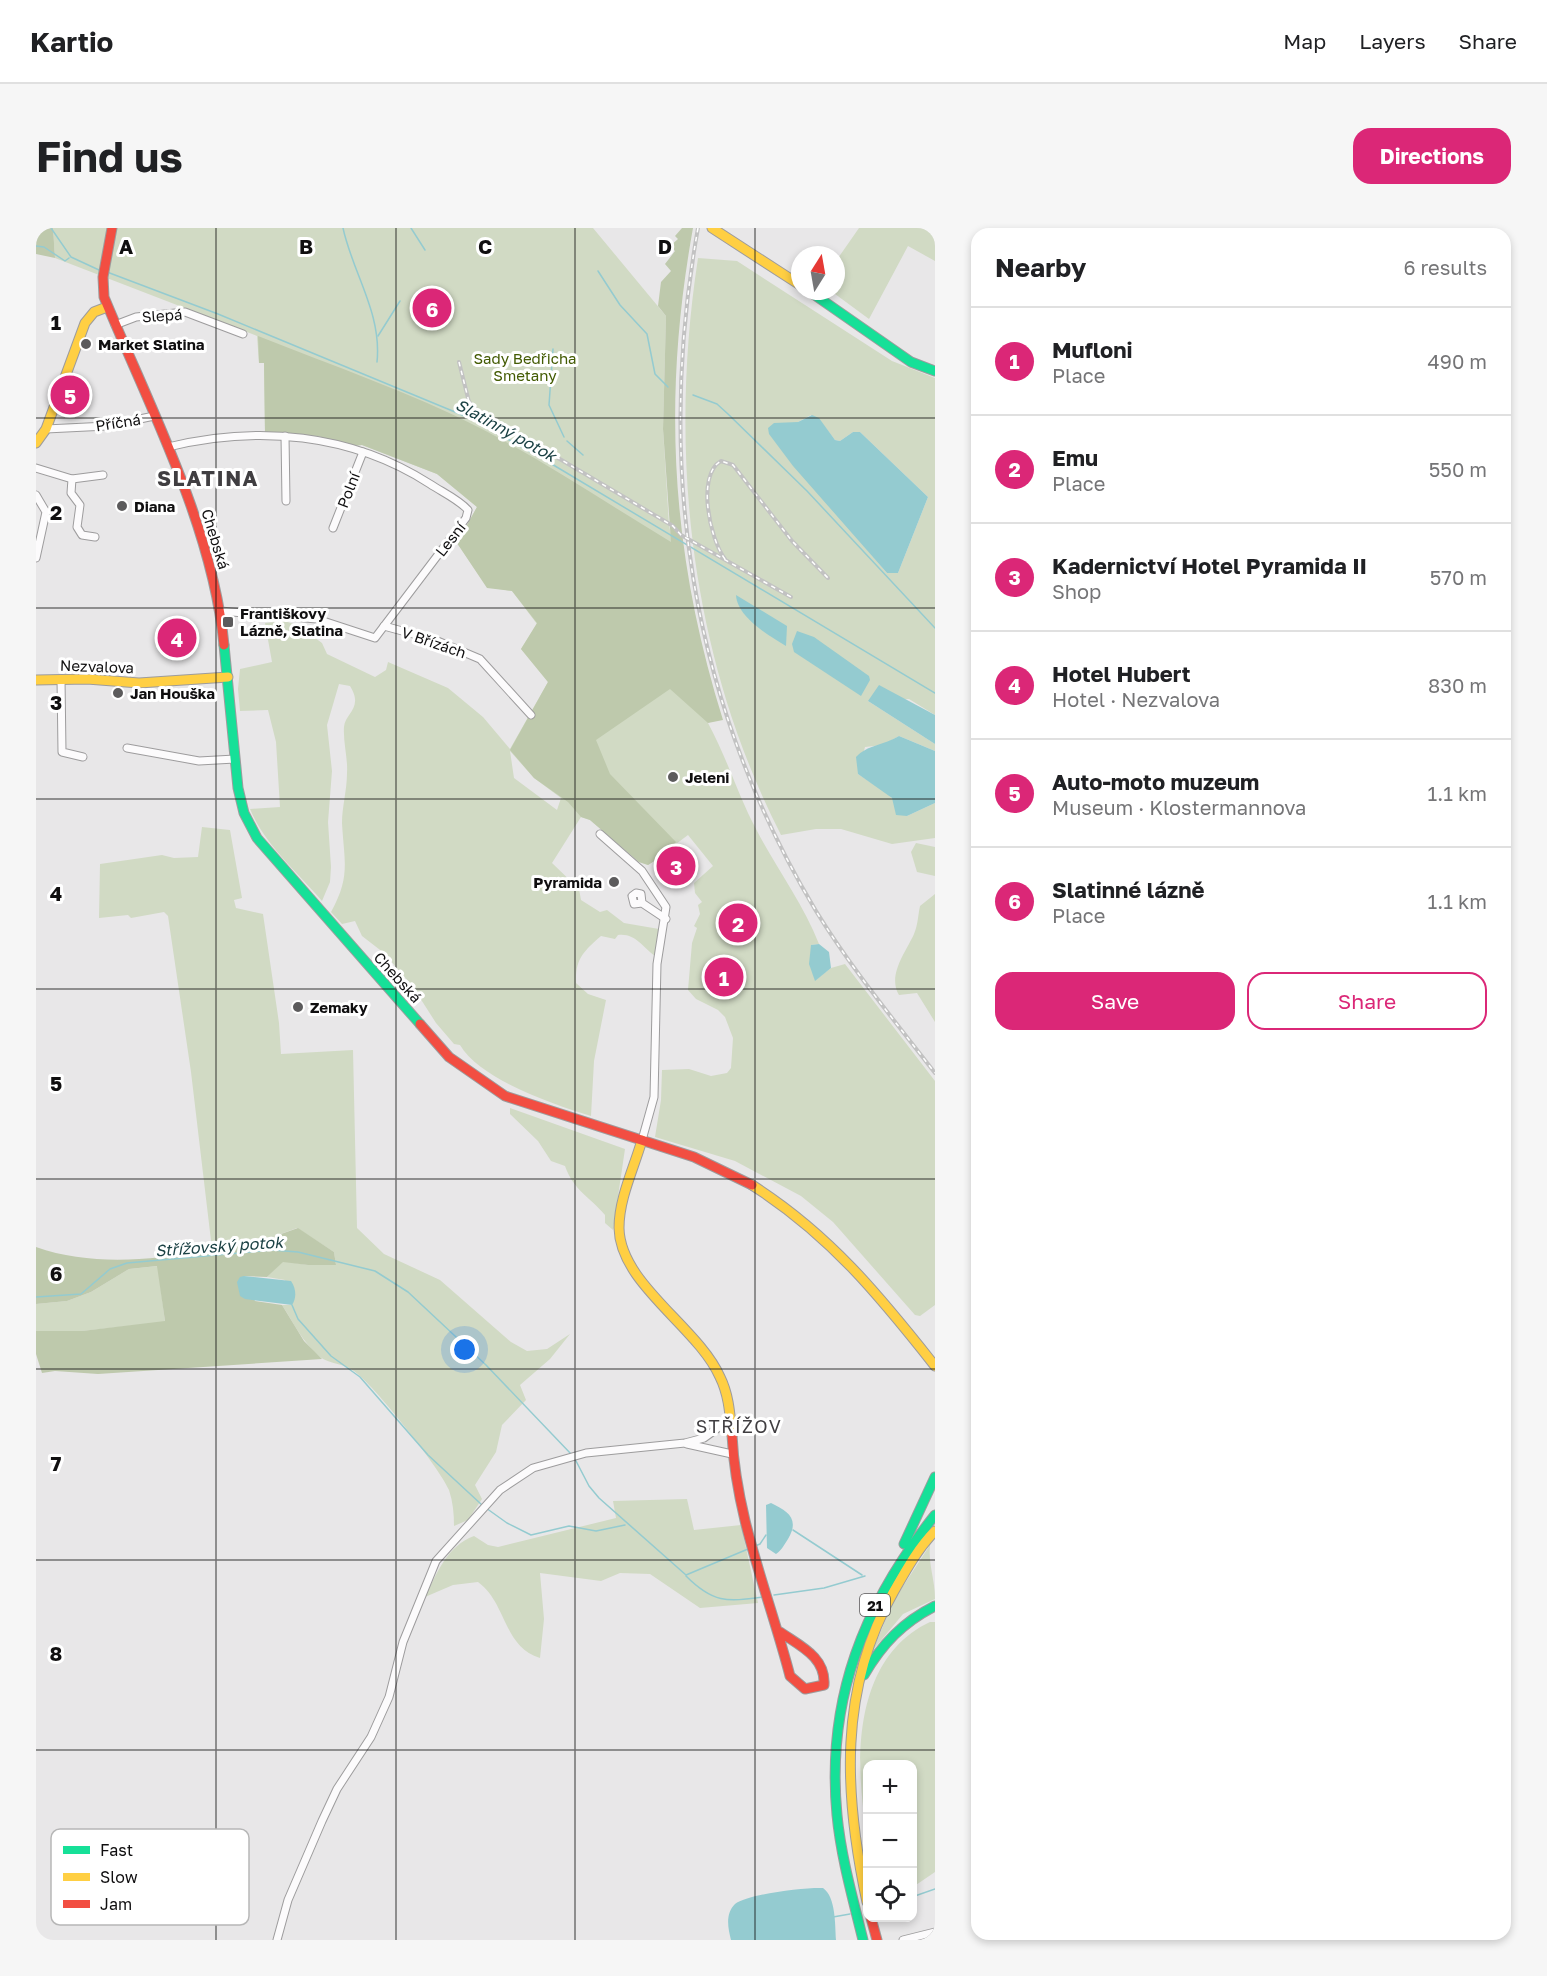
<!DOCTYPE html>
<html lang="en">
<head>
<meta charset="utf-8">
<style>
	body { margin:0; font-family:"Golos Text",sans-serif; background:#f6f6f6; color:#202124 }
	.controls { position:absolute; right:18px; bottom:18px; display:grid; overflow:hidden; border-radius:12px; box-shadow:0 3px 9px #0003 }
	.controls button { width:54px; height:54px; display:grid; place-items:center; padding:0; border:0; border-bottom:2px solid #e0e0e0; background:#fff; color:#202124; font:30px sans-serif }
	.compass { position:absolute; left:755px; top:18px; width:54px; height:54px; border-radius:50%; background:#fff; box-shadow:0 3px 9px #0003; rotate:11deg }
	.you { position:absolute; left:429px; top:1122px; width:21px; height:21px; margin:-15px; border:4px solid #fff; border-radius:50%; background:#1a73e8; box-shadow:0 0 0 9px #1a73e833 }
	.badge { display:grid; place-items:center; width:39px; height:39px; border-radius:50%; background:#db2777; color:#fff; font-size:20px; font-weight:700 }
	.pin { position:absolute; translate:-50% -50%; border:3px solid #fff; box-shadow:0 2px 6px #0006 }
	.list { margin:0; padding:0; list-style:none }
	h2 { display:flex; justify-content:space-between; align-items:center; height:78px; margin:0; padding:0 24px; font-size:26px }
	h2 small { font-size:20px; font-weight:400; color:#757577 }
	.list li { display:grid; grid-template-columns:39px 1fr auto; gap:18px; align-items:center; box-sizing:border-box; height:108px; padding:0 24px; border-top:2px solid #e0e0e0 }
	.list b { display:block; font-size:22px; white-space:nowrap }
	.list p { margin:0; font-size:20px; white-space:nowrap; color:#757577 }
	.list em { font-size:20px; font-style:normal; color:#757577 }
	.actions { display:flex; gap:12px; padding:18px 24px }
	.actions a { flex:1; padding:14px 0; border:2px solid #db2777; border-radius:18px; text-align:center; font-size:21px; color:#db2777 }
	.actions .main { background:#db2777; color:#fff }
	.icon { flex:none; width:33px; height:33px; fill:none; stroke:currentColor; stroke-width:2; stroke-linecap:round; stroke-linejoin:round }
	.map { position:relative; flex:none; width:899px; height:1712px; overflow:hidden; border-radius:18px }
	header { display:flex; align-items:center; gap:36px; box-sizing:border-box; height:84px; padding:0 30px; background:#fff; border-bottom:2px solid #e0e0e0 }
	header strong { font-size:28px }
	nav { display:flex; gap:33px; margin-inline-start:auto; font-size:21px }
	.intro { display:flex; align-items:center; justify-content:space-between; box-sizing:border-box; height:144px; padding:0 36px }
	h1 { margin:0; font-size:42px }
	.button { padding:15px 27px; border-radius:18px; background:#db2777; color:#fff; font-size:21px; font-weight:700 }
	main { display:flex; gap:36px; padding:0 36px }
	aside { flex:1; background:#fff; border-radius:18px; box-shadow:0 3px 9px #0003 }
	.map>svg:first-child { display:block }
</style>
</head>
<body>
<header>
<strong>Kartio</strong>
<nav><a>Map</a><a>Layers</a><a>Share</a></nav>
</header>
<div class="intro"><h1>Find us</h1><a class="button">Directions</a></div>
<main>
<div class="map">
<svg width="899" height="1712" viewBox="0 0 899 1712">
	<rect width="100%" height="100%" fill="#e8e7e8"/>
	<g fill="#d1dac4" fill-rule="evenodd">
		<path d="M 17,0 L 557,0 L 630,88 L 627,201 L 633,297 L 672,495 C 691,530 702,567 720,601 C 740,640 767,675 783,716 L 775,717 L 779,752 L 795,740 L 809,736 L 899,853 L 899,1077 L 884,1088 L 879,1087 L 797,994 L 765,968 L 699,933 L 619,909 L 625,872 L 626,842 L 653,841 L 675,848 L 691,845 L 695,840 L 697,810 L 689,789 L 682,782 L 660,771 L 652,762 L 656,715 L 661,700 L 658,698 L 664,686 L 662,677 L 666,674 L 659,665 L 658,655 L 677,638 L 652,607 L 612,637 L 603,634 L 554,592 L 545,589 L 516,635 L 543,661 L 545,672 L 564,684 L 571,682 L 588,695 L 623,701 L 619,728 C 606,719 600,705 582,707 L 579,711 L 565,708 C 548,723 539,731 540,755 L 552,766 L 570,772 L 558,833 L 555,888 C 517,876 445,852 424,817 L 418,816 L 400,795 L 377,759 L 348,725 L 326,708 L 319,693 L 306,696 L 295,684 C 315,648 308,633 306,595 C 306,579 311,562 311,545 C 312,530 307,514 308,499 C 309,485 328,480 314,458 L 303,456 L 291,497 L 296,543 L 292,594 L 295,639 L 294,654 L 286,673 C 262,645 228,616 214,581 L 244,579 L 240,514 L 232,482 L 204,483 L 202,461 L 204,441 L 236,434 L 229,395 L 249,393 L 263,398 L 286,415 L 291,426 L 339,449 L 350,442 L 352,434 L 412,460 L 447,489 L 474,521 L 512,454 L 485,421 L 501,396 L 476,363 L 451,359 L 421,315 L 441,279 L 401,246 L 326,217 L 317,218 L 282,208 L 229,205 L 228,135 L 223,135 L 221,108 L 19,30 ZM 474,523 L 498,550 L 525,570 L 521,582 L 478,550 Z"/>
		<polygon points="823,0 899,0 899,33 872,18 833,91 795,63 800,63 800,33"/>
		<path d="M 662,30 L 701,33 L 856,133 L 899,150 L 899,487 L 873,471 L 832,473 L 899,516 L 899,523 L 863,508 L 847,517 L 829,519 L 822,546 L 852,566 L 871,588 L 899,575 L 899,610 L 856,616 L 805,601 L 780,601 L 745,607 C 654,429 632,225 662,30 ZM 775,187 L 783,191 L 799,212 L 804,213 L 817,204 L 824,204 L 892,269 L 862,345 L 851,345 L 749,226 L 762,194 Z"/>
		<path d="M 166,599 L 194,602 L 206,670 L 198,672 L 200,680 L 227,686 L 243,795 L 245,826 L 317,822 L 321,1000 L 348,1026 L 404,1052 L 475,1114 L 491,1123 L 511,1121 L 534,1106 L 514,1131 L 484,1157 L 490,1172 L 466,1197 L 460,1224 L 439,1257 L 446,1271 L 432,1292 L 418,1298 C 418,1286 417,1274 413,1262 C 404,1240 337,1156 318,1143 C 308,1135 293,1136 284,1129 C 267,1115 257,1094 246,1077 L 256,1077 L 249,1052 L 231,1049 L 247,1033 L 272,1037 L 300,1037 L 298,1024 L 261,1000 L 228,1012 L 191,1015 L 176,1021 L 155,844 L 132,688 L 128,684 L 95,690 L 92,687 L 63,690 L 64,636 L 126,627 L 138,630 L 162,629 Z"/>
		<polygon points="880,615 899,619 899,648 881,644 875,624"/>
		<path d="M 899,666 L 899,794 L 881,765 L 863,767 C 851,747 870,724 878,706 C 882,697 882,687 884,678 Z"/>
		<path d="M 474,880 L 589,921 L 577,1002 L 569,995 L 569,987 C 553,968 538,963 529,938 L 515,933 L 502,913 L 474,886 Z"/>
		<polygon points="122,1038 129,1094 46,1103 0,1103 0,1076 31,1073 55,1064 93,1041"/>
		<path d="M 651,1271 L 658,1302 L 705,1297 L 722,1375 L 664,1380 L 614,1346 L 584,1345 L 565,1353 L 504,1345 L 508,1391 L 504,1430 C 467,1419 471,1375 442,1354 L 417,1357 L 389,1369 C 401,1345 411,1318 438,1308 L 452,1317 L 462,1319 L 580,1290 L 577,1273 Z"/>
		<path d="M 894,1317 C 892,1337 899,1351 899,1371 L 867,1386 L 837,1422 L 858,1372 Z"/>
		<path d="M 894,1394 L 899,1394 L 899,1644 L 877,1659 L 876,1536 L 831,1536 L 831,1605 C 818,1534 817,1430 894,1394 Z"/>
	</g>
	<g fill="#bec9ac">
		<polygon points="0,0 17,0 19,30 0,26"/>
		<path d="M 646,0 L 657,0 C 626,171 635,326 687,492 L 672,495 L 634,461 L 560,512 L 574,546 L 640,614 L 628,627 L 612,637 L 603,634 L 554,592 L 545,589 L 532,574 L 498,550 L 474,522 L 512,454 L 485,421 L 501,395 L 476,363 L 451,360 L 421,315 L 441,279 L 401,246 L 326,217 L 317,218 L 282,208 L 229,205 L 228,135 L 223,135 L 222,108 C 297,138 374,164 446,201 C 511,235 572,276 635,314 L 627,201 L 630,88 L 622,78 L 625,54 L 635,43 L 629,36 L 639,23 L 634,18 L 642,11 L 639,8 Z"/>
		<path d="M 262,1000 L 298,1024 L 300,1037 L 272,1037 L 247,1034 L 231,1049 L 208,1048 L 219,1073 L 246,1077 L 268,1113 L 286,1131 L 62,1146 L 19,1143 L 6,1145 L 0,1126 L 0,1103 L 46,1103 L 129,1093 L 121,1038 L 93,1041 L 55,1064 L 31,1073 L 0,1076 L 0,1019 C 53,1038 113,1032 167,1024 L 172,1016 L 176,1020 L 191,1015 L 228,1012 Z"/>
	</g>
	<g fill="#94cbd0">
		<polygon points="776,187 783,190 799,212 804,213 817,204 824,204 892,269 862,345 851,345 757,238 733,206 732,200 738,195 762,194"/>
		<path d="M 700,367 L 751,398 L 750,418 C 733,408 701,389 700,367 Z"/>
		<polygon points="761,403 778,409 833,448 834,452 825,468 758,424 756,416"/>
		<polygon points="843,457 899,487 899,516 832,473"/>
		<path d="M 863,508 L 899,523 L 899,575 L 871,588 L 860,587 L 856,570 L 822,546 L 820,529 C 831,517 848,517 863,508 Z"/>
		<polygon points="783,716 793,724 795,740 779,753 773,736 775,717"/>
		<path d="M 208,1048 L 255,1053 C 260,1060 261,1070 256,1077 L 209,1071 L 204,1068 L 201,1054 L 204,1049 Z"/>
		<path d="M 735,1275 C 752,1283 764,1291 752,1311 C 748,1317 746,1322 740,1326 L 731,1320 L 730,1277 Z"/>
		<path d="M 787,1660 C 800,1669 799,1697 800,1712 L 695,1712 C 692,1700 689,1686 699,1676 C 712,1666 770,1659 787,1660 Z"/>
	</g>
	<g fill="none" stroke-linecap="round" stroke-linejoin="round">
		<g stroke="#94cbd0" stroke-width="1.5">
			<polyline points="15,0 35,29 63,42"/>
			<path d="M 307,0 C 317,46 346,85 341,134"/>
			<polyline points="375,0 389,22"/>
			<polyline points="0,18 8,19 29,33 33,30"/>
			<polyline points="562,43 584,77 611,106 619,146 632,159"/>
			<polyline points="71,44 182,86 436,191 509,232 899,465"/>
			<polyline points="342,108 364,73"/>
			<polyline points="517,121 513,177 528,209"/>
			<polyline points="657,167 681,176 692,186 771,263 899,400"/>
			<polyline points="531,213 547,227"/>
			<polyline points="0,1069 45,1066 74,1041 91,1035 236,1022 262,1024 339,1043 372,1064 450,1137 536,1227"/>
			<polyline points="256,1077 262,1091 295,1128 324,1149 392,1227 446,1277"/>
			<polyline points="539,1231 553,1258 563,1270 650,1347 712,1321"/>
			<polyline points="450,1280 471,1295 495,1307 533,1298 560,1303 589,1297"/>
			<polyline points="757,1302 826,1347"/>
			<polyline points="719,1318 724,1316 730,1307"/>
			<path d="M 650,1348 C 677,1375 690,1374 727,1369"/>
			<polyline points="738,1367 788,1360 829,1348"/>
			<polyline points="876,1669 899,1661"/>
			<polyline points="797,1689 814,1686"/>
		</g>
		<defs>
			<g id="street">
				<polyline points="79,97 100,89 149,84 207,106"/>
				<polyline points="10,201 71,198 118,188"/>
				<polyline points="249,208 250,273"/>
				<path d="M 132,219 C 221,197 315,205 394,256 C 406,264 422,271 432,282 L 430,290 L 339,410 L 281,391 L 184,383"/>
				<polyline points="0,240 36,251 35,265 44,277 41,299 46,307 59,309"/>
				<polyline points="36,251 67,247"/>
				<polyline points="0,267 10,284 0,330"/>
				<polyline points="297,300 327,224"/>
				<polyline points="348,398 399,412 444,431 495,487"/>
				<polyline points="25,451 26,524 47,529"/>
				<polyline points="91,520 163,533 199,531"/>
				<polyline points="564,606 606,643 630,679 621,736 618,869 606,912"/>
				<polyline points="606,675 598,676 596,668 600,665 605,666 606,675 630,691"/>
				<polyline points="651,1216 696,1226"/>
				<polyline points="241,1712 252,1672 286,1593 301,1561 335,1509 353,1469 367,1414 400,1333 464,1262 497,1240 550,1225 649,1215 668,1210 693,1192"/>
				<polyline points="867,1712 899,1704"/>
			</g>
			<g id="fast">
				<polyline points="773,63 875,134 899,143"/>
				<polyline points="188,417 202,560 208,585 221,610 384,796"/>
				<polyline points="868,1316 899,1249"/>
				<path d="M 828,1447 C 846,1416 867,1394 899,1378"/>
				<path d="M 827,1712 C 817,1671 805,1629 801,1587 C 790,1471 828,1376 899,1287"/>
			</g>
			<g id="slow">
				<polyline points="676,0 764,57"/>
				<polyline points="0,215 10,201 49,95 58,84 71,79"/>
				<polyline points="0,452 51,451 103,455 192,449"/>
				<path d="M 606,912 C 598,940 583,970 583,1000 C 584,1056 662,1099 684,1149 C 693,1167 694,1187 696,1207"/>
				<path d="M 716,957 C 793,1006 843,1067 899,1138"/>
				<path d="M 831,1674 C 808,1567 802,1461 858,1363 C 870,1342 882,1320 899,1303"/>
			</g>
			<g id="jam">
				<path d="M 76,0 L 67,49 L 68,69 C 113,178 177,299 188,417"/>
				<polyline points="384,796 413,829 469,868 658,929 716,957"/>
				<path d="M 696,1207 C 700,1291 733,1367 754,1448 L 769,1461 L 788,1457 C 790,1429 764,1418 744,1404"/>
				<polyline points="835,1690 841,1712"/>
			</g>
		</defs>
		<use href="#street" stroke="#9d9c9d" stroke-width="9"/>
		<use href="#fast" stroke="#9d9c9d" stroke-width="11"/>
		<use href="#slow" stroke="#9d9c9d" stroke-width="11"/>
		<use href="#jam" stroke="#9d9c9d" stroke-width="11"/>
		<use href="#street" stroke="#fcfbfc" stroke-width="7"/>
		<use href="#fast" stroke="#16e098" stroke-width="9"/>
		<use href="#slow" stroke="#ffcf43" stroke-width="9"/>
		<use href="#jam" stroke="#f24e42" stroke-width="9"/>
		<defs>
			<g id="rail">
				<path d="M 662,0 C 619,239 654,473 780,683 C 815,740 858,792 899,845"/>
				<polyline points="423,134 433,174 441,182 637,298 645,307 755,369"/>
				<path d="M 689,331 C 674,312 660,247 685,233 L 697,237 L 756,313 L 792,350"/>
			</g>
		</defs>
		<use href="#rail" stroke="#c2c2c2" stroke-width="4"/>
		<use href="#rail" stroke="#fff" stroke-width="1.5" stroke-dasharray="4.5" stroke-linecap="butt"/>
	</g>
	<path fill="none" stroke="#100f10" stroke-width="1.5" stroke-opacity="0.55" d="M 180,0 L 180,1712M 360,0 L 360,1712M 539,0 L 539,1712M 719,0 L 719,1712M 0,190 L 899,190M 0,380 L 899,380M 0,571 L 899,571M 0,761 L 899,761M 0,951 L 899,951M 0,1141 L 899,1141M 0,1332 L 899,1332M 0,1522 L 899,1522"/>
	<g fill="#5c5b5c" stroke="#fff" stroke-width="2">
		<circle cx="50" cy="116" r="6"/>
		<circle cx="86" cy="278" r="6"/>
		<rect x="186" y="388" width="12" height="12" rx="3"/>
		<circle cx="82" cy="465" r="6"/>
		<circle cx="637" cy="549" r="6"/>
		<circle cx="578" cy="654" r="6"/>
		<circle cx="262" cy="779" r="6"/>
	</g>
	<g text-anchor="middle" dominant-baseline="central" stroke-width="6" stroke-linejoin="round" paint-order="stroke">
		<rect fill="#fff" stroke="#585758" stroke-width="1.5" x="824" y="1366" width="30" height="22" rx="4.5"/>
		<g font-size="14" font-weight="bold" fill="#100f10">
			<text x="839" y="1377">21</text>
		</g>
		<g font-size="15" fill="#100f10" stroke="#fff">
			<text transform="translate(126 87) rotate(-4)">Slepá</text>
			<text transform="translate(82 194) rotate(-9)">Příčná</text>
			<text transform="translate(312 262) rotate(-69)">Polní</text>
			<text transform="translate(180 311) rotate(73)">Chebská</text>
			<text transform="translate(414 311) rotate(-52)">Lesní</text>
			<text transform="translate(398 414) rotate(19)">V Břízách</text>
			<text transform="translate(61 438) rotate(2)">Nezvalova</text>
			<text transform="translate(362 749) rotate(48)">Chebská</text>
		</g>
		<g font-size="15" font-weight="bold" fill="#100f10" stroke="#fff" text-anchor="start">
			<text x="62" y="116">Market Slatina</text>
			<text x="98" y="278">Diana</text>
			<text x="204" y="385">Františkovy<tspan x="204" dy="17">Lázně, Slatina</tspan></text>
			<text x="94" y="465">Jan Houška</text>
			<text x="649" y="549">Jeleni</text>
			<text x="566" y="654" text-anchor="end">Pyramida</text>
			<text x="274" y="779">Zemaky</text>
		</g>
		<g font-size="15" fill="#435b03" stroke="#fff">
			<text x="489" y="130">Sady Bedřicha<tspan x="489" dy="17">Smetany</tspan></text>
		</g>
		<g font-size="16" font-style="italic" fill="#1b4144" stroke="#fff">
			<text transform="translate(470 202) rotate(29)">Slatinný potok</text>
			<text transform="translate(183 1018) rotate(-4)">Střížovský potok</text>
		</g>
		<g font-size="18" letter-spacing="1.5" fill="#403e41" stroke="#fff">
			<text x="703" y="1198">STŘÍŽOV</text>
		</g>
		<g font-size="21" font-weight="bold" letter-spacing="1.5" fill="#403e41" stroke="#fff">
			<text x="172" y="250">SLATINA</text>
		</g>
	</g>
	<rect x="15" y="1601" width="198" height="96" rx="9" fill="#fff" stroke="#b7b7b7" stroke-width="1.5"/>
	<rect x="27" y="1618" width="27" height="8" fill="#16e098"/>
	<rect x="27" y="1645" width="27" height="8" fill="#ffcf43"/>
	<rect x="27" y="1672" width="27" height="8" fill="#f24e42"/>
	<g font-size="16" fill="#100f10">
		<text x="64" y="1628">Fast</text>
		<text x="64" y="1655">Slow</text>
		<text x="64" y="1682">Jam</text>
	</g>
	<g font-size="20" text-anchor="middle" font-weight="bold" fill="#100f10" stroke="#fff" stroke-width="6" stroke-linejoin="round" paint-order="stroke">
		<text x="90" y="26">A</text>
		<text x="270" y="26">B</text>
		<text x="449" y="26">C</text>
		<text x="629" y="26">D</text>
		<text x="20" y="102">1</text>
		<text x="20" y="292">2</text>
		<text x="20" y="482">3</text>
		<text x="20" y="673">4</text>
		<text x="20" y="863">5</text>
		<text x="20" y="1053">6</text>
		<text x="20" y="1243">7</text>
		<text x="20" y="1433">8</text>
	</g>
</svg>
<div class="controls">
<button>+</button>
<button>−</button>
<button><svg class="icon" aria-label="locate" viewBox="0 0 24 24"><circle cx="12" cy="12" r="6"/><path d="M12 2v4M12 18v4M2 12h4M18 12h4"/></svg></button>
</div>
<svg class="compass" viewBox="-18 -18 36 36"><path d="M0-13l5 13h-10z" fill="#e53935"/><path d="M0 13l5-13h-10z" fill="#757577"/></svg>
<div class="you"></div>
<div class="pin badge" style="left:688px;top:749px">1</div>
<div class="pin badge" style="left:702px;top:695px">2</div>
<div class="pin badge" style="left:640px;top:638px">3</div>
<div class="pin badge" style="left:141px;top:410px">4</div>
<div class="pin badge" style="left:34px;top:167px">5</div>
<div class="pin badge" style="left:396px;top:80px">6</div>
</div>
<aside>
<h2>Nearby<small>6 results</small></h2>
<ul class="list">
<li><span class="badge">1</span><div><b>Mufloni</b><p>Place</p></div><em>490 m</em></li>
<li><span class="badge">2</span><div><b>Emu</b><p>Place</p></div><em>550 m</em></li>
<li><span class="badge">3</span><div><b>Kadernictví Hotel Pyramida II</b><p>Shop</p></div><em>570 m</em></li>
<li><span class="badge">4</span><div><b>Hotel Hubert</b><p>Hotel · Nezvalova</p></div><em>830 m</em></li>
<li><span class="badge">5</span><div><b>Auto-moto muzeum</b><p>Museum · Klostermannova</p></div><em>1.1 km</em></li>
<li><span class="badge">6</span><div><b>Slatinné lázně</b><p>Place</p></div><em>1.1 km</em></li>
</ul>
<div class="actions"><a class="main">Save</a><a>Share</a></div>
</aside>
</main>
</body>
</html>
